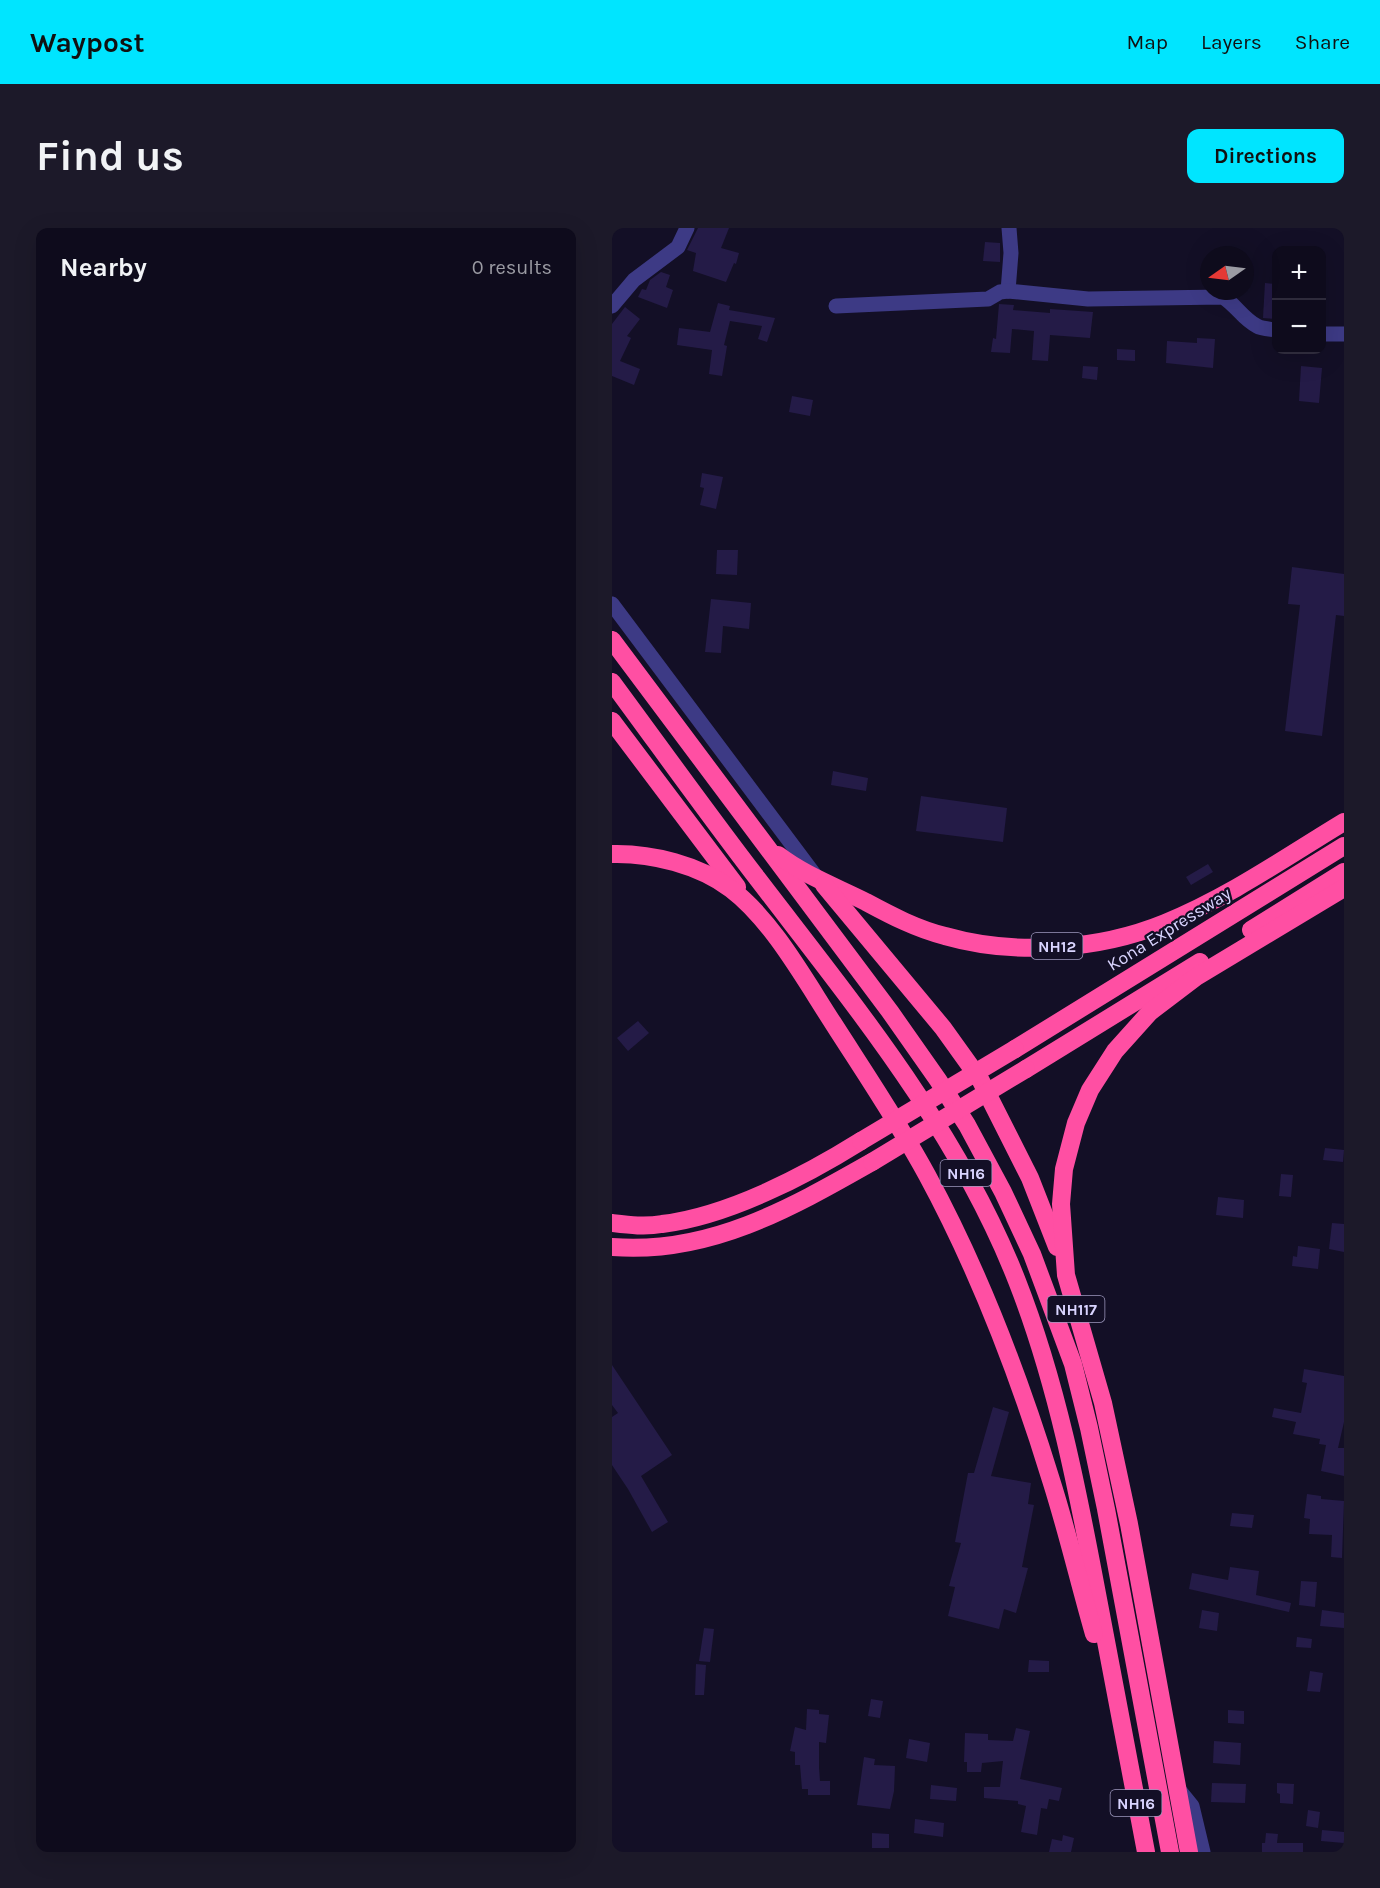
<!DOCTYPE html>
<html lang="en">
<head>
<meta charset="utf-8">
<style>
	body { margin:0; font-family:Karla,sans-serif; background:#1c1929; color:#f1f3f6 }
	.controls { position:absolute; right:18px; top:18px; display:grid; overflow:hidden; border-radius:12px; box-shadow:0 6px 24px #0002 }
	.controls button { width:54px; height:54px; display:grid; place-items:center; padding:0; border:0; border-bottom:2px solid #2e2b3b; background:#0e0b1c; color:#f1f3f6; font:30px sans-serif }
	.compass { position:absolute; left:588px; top:18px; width:54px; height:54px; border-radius:50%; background:#0e0b1c; box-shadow:0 6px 24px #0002; rotate:256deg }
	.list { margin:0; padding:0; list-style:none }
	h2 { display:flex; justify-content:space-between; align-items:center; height:78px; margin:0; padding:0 24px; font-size:26px }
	h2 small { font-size:20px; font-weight:400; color:#9b9ba3 }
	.map { position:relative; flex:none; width:732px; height:1624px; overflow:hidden; border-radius:12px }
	header { display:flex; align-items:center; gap:36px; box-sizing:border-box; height:84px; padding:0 30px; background:#00e5ff; color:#111 }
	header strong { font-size:28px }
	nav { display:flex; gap:33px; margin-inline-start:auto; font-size:21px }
	.intro { display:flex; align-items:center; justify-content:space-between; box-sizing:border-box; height:144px; padding:0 36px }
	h1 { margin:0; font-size:42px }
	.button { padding:15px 27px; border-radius:12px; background:#00e5ff; color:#111; font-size:21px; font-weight:700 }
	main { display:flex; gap:36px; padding:0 36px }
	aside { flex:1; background:#0e0b1c; border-radius:12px; box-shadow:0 6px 24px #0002 }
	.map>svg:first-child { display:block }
</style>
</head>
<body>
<header>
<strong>Waypost</strong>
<nav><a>Map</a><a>Layers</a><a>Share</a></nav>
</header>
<div class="intro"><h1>Find us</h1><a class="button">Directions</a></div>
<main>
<aside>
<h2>Nearby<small>0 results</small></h2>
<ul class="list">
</ul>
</aside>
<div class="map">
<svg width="732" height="1624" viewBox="0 0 732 1624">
	<rect width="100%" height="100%" fill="#130f26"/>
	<g fill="#241b47">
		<polygon points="86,0 117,0 109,20 127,25 124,36 122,35 114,54 81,43 84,25 75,22"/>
		<polygon points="373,14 388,15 388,34 371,33"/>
		<polygon points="49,44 58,47 54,59 61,62 55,80 26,69 30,61 34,62 38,52"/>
		<polygon points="653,55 664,56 664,91 651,90"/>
		<polygon points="106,75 118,78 117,82 163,90 155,114 146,111 150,98 118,93 112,117 115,118 110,148 97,146 100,122 65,117 67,100 98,104"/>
		<polygon points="387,76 402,77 401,82 438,85 438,81 481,84 478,110 438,107 436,133 420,132 422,103 400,101 398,125 379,124 381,110 384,111"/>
		<polygon points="13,79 28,91 15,108 19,110 8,133 28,141 22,157 0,148 0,96"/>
		<polygon points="585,110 603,111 601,140 554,135 555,113 585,115"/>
		<polygon points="505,121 523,122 523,133 505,132"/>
		<polygon points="471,138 486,139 485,152 470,150"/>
		<polygon points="689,138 710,140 707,175 687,173"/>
		<polygon points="180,168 201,172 198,188 177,184"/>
		<polygon points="90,245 111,249 104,281 88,277 92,260 88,259"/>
		<polygon points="105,322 126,322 125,347 104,346"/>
		<polygon points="680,339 732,346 732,388 724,387 710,508 673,503 688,377 676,376"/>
		<polygon points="99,371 139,375 137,401 111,398 109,425 93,424"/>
		<polygon points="221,543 256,550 254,563 219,557"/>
		<polygon points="309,568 395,580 391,614 304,603"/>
		<polygon points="596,636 601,644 579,657 574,649"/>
		<polygon points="26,793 37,805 16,823 5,810"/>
		<polygon points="713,920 732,922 731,934 711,932"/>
		<polygon points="669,946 681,947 679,969 667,968"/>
		<polygon points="606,969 632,972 631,990 604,987"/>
		<polygon points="720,995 732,996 732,1024 717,1021"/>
		<polygon points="686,1018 708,1021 706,1041 680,1038 681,1028 685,1029"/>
		<polygon points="0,1137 60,1227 29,1248 56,1294 40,1304 16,1261 0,1237 0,1189 6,1185 0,1177"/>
		<polygon points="692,1141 732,1148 732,1194 726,1220 732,1220 732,1248 709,1243 714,1217 707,1216 708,1211 681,1206 684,1194 660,1189 662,1180 689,1185 695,1155 690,1154"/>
		<polygon points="381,1179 397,1184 379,1248 419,1255 416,1276 422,1277 410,1339 416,1340 404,1385 392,1381 387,1401 336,1388 343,1359 337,1358 349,1315 343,1314 356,1245 362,1245"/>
		<polygon points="695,1266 709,1268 709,1271 732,1273 730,1330 719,1329 720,1307 697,1306 698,1291 692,1290"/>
		<polygon points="620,1285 642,1287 640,1300 618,1298"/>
		<polygon points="618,1339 647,1343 644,1367 679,1375 677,1384 577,1361 580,1345 616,1352"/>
		<polygon points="689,1353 705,1354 703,1379 687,1377"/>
		<polygon points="590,1382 607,1385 605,1403 587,1400"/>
		<polygon points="710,1382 732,1385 732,1400 708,1398"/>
		<polygon points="92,1400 102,1401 98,1434 87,1433"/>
		<polygon points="685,1409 700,1411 699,1420 684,1419"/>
		<polygon points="417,1432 437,1433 437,1444 416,1444"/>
		<polygon points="84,1436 94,1437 92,1467 83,1467"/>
		<polygon points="698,1443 711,1445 708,1464 695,1463"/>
		<polygon points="259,1471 271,1473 268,1490 256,1488"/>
		<polygon points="195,1481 207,1482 207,1486 217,1487 214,1515 207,1514 207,1539 208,1553 218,1553 218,1567 196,1567 196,1561 190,1561 188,1537 183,1537 183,1524 178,1523 183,1499 194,1502"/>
		<polygon points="616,1482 632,1483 632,1496 616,1495"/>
		<polygon points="404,1500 418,1503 408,1551 450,1560 447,1573 437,1571 435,1581 429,1580 425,1607 409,1604 414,1578 406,1576 406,1573 372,1570 372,1559 388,1559 391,1533 370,1535 369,1544 355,1544 355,1534 352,1534 353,1505 376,1506 376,1512 401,1513"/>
		<polygon points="297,1511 318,1515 315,1534 294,1530"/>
		<polygon points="602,1513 629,1515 628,1537 601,1535"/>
		<polygon points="252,1529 263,1531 262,1537 283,1538 282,1563 278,1581 245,1577"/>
		<polygon points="600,1555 634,1556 633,1575 599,1574"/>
		<polygon points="665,1555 682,1556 681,1576 668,1575 668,1566 665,1565"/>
		<polygon points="319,1557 345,1560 344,1573 318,1571"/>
		<polygon points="696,1582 708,1584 706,1600 694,1598"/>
		<polygon points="303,1591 332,1595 331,1609 302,1605"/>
		<polygon points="710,1602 732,1604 732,1615 709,1613"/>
		<polygon points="260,1605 277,1606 277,1620 260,1620"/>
		<polygon points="654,1605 666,1606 665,1615 691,1615 691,1624 650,1624 650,1615 653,1615"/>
		<polygon points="451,1607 462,1610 459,1624 437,1624 440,1611 450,1613"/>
	</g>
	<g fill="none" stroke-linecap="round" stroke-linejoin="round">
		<g stroke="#3d3a85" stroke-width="15">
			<polyline points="396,63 399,25 397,0"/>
			<polyline points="0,78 22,52 66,19 75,0"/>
			<path d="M 224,78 L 376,71 L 388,64 L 396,63 L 476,71 L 611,69 C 624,77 631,91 645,98 C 650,101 658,101 664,102"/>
			<polyline points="710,106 732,106"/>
			<polyline points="0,376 205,650"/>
			<polyline points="567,1562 580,1578 591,1624"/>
		</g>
		<g stroke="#ff4fa3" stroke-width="18">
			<polyline points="0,412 279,785 326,852 355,897 391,964 420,1026 461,1136 477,1200 494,1281 558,1624"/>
			<path d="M 0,454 C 48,519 95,585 145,650 C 242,777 346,902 405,1053 C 445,1155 466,1264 486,1371 C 502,1456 518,1540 534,1624"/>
			<polyline points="0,493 125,659"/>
			<path d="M 0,626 C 40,625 87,637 119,661 C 160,692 193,752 221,795 C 253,845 287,895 315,947 C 367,1043 407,1148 439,1252 C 455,1302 467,1354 482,1406"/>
			<path d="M 166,627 C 192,647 224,659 254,674 C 280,688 305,701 333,708 C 403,728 487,722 553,695 C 617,669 674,629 732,594"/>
			<polyline points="212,657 331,800 369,853 418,950 445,1019"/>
			<polyline points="639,702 732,644"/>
			<polyline points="403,821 732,618"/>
			<polyline points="414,841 588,734"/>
			<path d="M 0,995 C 17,997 33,999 50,996 C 116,988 193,948 249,913"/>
			<path d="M 0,1019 C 97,1027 179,980 260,934"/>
			<polyline points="577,1624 517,1296 491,1175 454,1047 449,976 452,941 464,895 478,862 503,823 538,784 584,749 732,660"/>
		</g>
		<g stroke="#ff4fa3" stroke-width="18">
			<polyline points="249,913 403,821"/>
			<polyline points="260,934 414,841"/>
		</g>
	</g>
	<g text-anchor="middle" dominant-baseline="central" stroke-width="4.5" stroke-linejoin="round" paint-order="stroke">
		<g fill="#130f26" stroke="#9e99be" stroke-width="1.5">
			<rect x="419.5" y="705" width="51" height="26" rx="4.5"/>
			<rect x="328.5" y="932" width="51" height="26" rx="4.5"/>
			<rect x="435.5" y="1068" width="57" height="26" rx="4.5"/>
			<rect x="498.5" y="1562" width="51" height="26" rx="4.5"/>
		</g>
		<g font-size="16" font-weight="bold" fill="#d9d4ff">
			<text x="445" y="718">NH12</text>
			<text x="354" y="945">NH16</text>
			<text x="464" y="1081">NH117</text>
			<text x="524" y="1575">NH16</text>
		</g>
		<g font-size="18" fill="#d9d4ff" stroke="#130f26">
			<text transform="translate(557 701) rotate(-32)">Kona Expressway</text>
		</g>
	</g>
</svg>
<div class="controls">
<button>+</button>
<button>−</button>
</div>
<svg class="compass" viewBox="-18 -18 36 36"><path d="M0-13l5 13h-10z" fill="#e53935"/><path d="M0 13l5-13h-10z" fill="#9b9ba3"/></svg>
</div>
</main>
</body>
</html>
